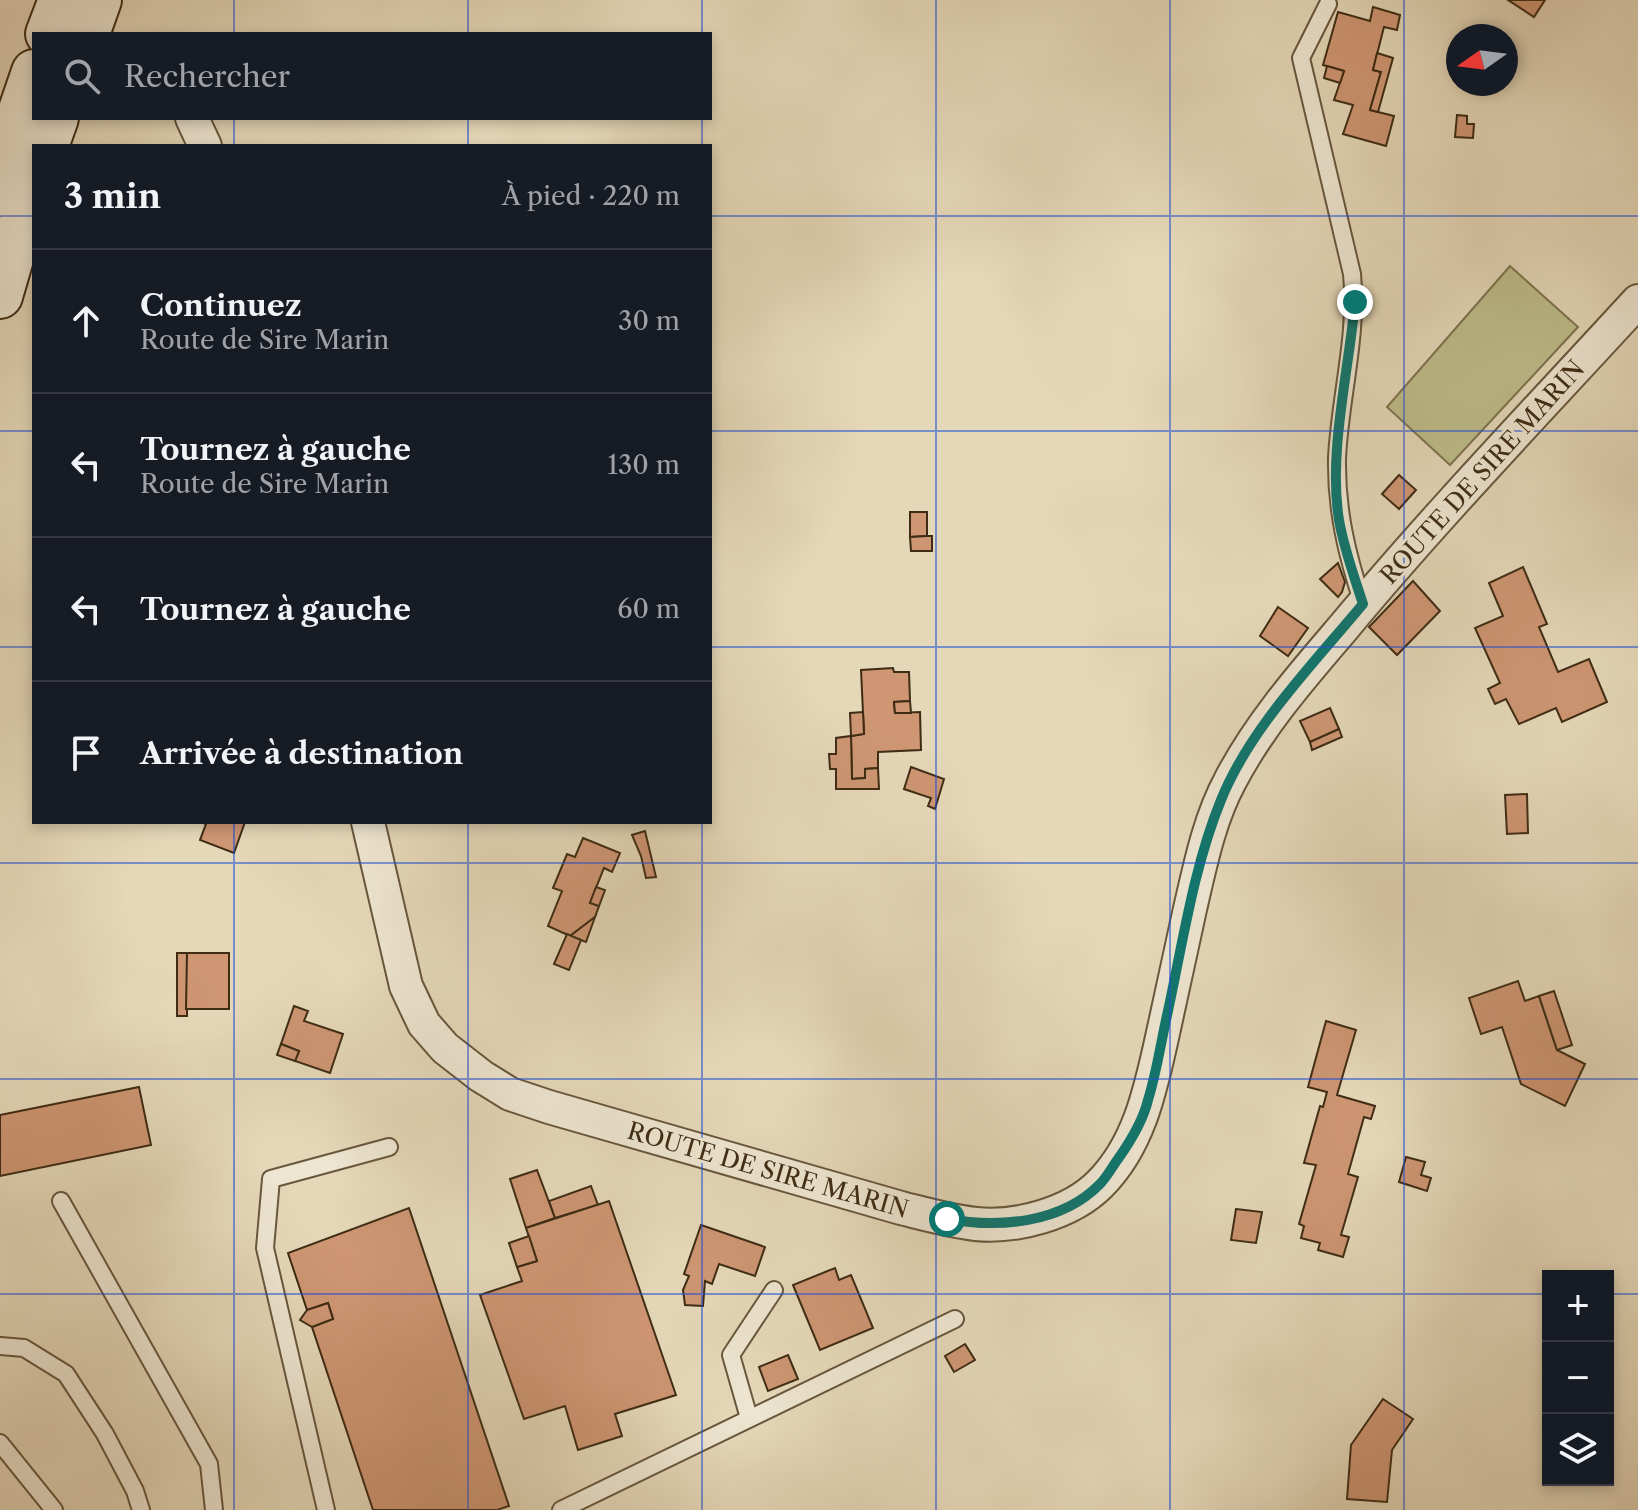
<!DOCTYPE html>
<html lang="fr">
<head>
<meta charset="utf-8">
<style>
	body { margin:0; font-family:"Libre Caslon Text",serif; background:#20242c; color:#f1f3f6 }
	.controls { position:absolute; right:24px; bottom:24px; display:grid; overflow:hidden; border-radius:0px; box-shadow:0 4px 12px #0003 }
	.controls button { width:72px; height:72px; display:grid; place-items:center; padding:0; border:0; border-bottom:2px solid #363941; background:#171b24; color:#f1f3f6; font:40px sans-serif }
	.compass { position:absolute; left:1446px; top:24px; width:72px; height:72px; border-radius:50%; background:#171b24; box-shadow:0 4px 12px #0003; rotate:256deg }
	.stop { position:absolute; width:24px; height:24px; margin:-18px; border:6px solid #0f766e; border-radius:50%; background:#fff }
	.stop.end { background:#0f766e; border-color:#fff; box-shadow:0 2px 8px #0008 }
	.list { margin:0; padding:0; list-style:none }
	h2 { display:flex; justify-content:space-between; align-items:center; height:104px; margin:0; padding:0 32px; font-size:34px }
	h2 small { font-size:26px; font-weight:400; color:#9ea1a6 }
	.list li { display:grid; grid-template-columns:52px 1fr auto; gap:24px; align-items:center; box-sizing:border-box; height:144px; padding:0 32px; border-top:2px solid #363941 }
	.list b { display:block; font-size:30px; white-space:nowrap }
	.list p { margin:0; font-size:26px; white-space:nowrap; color:#9ea1a6 }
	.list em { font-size:26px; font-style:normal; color:#9ea1a6 }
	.icon { flex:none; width:44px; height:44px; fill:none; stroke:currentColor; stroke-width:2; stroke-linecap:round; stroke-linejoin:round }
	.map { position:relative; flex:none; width:1638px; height:1510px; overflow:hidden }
	.search { position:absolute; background:#171b24; box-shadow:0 4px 12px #0003; left:32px; top:32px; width:680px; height:88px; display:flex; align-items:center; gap:20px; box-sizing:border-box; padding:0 28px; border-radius:0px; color:#9ea1a6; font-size:30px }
	.panel { position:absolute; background:#171b24; box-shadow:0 4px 12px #0003; left:32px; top:144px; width:680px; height:680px; border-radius:0px }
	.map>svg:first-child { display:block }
</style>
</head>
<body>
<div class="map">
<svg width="1638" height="1510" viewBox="0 0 1638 1510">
	<rect width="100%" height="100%" fill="#e5d8b9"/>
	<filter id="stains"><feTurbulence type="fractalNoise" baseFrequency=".0025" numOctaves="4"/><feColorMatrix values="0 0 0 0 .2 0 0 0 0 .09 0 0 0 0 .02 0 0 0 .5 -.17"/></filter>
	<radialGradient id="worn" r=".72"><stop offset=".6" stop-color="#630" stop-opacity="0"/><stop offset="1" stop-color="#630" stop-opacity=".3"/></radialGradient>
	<polygon fill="#bdbc8a" stroke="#7e744f" stroke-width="2" points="1510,266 1578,327 1450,465 1387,407"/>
	<g fill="#ce9673" stroke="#3e2c14" stroke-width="2">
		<polygon points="1508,0 1545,0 1534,17"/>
		<polygon points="1373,7 1400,15 1397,30 1384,27 1373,70 1381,72 1370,110 1394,116 1386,146 1343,134 1353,105 1334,100 1344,71 1323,65 1338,12 1370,21"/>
		<polygon points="1377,53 1393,58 1378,112 1370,110 1381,72 1373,70"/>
		<polygon points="1327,66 1344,71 1340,83 1324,78"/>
		<polygon points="1457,115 1467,116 1467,124 1474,124 1473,138 1455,137"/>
		<polygon points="1399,475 1416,490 1399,509 1382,494"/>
		<polygon points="910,512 927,512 927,536 910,537"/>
		<polygon points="927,536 932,536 932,551 911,551 910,537"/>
		<polygon points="1338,563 1345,582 1342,592 1338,597 1320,579"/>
		<polygon points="1523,567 1547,624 1539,627 1558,672 1589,659 1607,702 1562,722 1556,708 1519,724 1506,699 1495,704 1488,689 1500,683 1475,628 1503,616 1489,583"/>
		<polygon points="1413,581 1440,611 1397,655 1369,627"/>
		<polygon points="1278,607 1308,628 1288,656 1260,636"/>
		<polygon points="893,668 894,672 909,672 910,701 894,702 895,713 920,712 921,750 878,752 878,768 865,769 865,778 852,779 851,736 864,734 861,670"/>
		<polygon points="910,701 911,713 895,713 894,702"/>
		<polygon points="1330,708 1339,729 1310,742 1300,721"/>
		<polygon points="863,712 864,734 851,736 850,713"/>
		<polygon points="1339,729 1342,737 1312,750 1310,742"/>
		<polygon points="851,736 852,779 865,778 865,769 878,768 879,789 836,789 836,769 830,769 829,754 836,754 836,738"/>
		<polygon points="911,767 944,779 935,809 928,806 931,798 904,789"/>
		<polygon points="1527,794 1528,833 1507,834 1505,795"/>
		<polygon points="201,822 245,822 234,853 200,840 206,824"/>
		<polygon points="645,831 656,877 646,878 641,856 632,835"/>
		<polygon points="583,838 620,853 612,872 604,868 590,903 599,906 595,917 570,936 548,926 562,891 553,888 567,854 575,857"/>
		<polygon points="596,887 605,890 599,906 590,903"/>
		<polygon points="595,917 586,942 570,936"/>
		<polygon points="567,934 581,940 569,970 554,964"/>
		<rect x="177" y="953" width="10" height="63"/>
		<polygon points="187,953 229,953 229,1009 186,1009"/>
		<polygon points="1518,981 1525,1001 1539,996 1557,1050 1585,1064 1565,1106 1521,1084 1502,1027 1481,1034 1469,998"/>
		<polygon points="1554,991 1572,1045 1557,1050 1539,996"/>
		<polygon points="294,1006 308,1011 304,1021 343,1034 330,1073 295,1061 299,1051 281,1044"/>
		<polygon points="1326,1021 1356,1030 1337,1095 1375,1106 1371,1119 1364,1117 1348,1174 1358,1177 1341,1235 1349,1237 1343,1257 1318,1250 1320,1243 1301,1238 1304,1226 1299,1224 1316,1165 1304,1163 1320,1106 1323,1107 1327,1092 1308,1087"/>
		<polygon points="281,1044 299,1051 295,1061 277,1055"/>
		<polygon points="139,1087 151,1145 0,1176 0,1115"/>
		<polygon points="1406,1157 1425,1162 1421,1175 1431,1178 1427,1191 1399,1182"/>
		<polygon points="537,1170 555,1218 526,1228 510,1179"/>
		<polygon points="591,1186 598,1205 555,1218 549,1201"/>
		<polygon points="609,1201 676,1395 615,1414 622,1436 578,1450 565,1406 524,1419 480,1295 522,1281 517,1267 537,1261 526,1228"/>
		<polygon points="409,1208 509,1506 497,1510 373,1510 312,1327 333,1319 328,1303 307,1310 288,1253"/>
		<polygon points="1236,1209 1262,1212 1256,1243 1231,1240"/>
		<polygon points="701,1225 765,1247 755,1276 719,1264 712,1284 705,1281 703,1306 685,1305 683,1290 689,1276 684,1274"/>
		<polygon points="529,1236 537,1261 517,1267 509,1243"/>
		<polygon points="835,1268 839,1280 851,1275 873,1328 820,1350 793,1285"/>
		<polygon points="328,1303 333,1319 312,1327 300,1320 307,1310"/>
		<polygon points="965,1344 975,1360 954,1372 945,1356"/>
		<polygon points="788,1355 798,1379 768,1391 759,1367"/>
		<polygon points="1383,1399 1413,1419 1392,1450 1387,1502 1347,1499 1351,1445"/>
	</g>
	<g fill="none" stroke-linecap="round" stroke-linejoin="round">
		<defs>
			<g id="service">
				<path d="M 1328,4 L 1301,58 L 1352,274 C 1358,336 1340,396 1337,458 C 1336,510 1347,555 1363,604"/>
				<polyline points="61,1201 209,1464 214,1510"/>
				<polyline points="0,1346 24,1348 66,1374 105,1434 135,1491 141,1510"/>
				<polyline points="749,1418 731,1355 774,1290"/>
				<polyline points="0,1443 54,1510"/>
				<polyline points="326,1510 265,1248 271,1179 389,1147"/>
				<polyline points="561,1510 955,1319"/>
			</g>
			<g id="minor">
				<polyline points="192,118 205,146"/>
				<path d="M 368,822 L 406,986 L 424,1024 L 445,1048 L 481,1076 L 510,1094 L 549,1107 L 901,1208 C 925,1214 950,1221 976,1224 C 1016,1228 1070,1214 1100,1184 C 1140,1144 1151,1087 1163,1033 C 1172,992 1181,950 1190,909 C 1200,866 1209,820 1230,781 C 1259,725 1302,676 1343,628 C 1437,515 1539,409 1638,301"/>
			</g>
			<g id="secondary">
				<polyline points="48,34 61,0"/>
				<polyline points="87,34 99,0"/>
				<polyline points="46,146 56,118"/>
				<polyline points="0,194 7,151 34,72"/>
				<polyline points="0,296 34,180"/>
			</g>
		</defs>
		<use href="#service" stroke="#68573d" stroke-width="20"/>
		<use href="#minor" stroke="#68573d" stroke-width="36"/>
		<use href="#secondary" stroke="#3e2c14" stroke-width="48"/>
		<use href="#service" stroke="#eee6d2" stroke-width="16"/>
		<use href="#minor" stroke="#eee6d2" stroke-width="32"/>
		<use href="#secondary" stroke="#eee6d2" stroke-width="44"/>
	</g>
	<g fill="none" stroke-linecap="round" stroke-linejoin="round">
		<path stroke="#0f766e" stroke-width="10" d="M 947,1219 C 998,1228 1061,1224 1100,1184 C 1107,1177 1112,1167 1118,1159 C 1130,1142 1143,1121 1148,1100 C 1157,1071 1161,1041 1168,1011 C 1183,941 1194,866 1221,800 C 1250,728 1314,663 1363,604 C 1354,576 1344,549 1339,520 C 1328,453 1349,370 1355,302"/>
	</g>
	<path fill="none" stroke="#1d4ed8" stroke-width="2" stroke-opacity="0.55" d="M 234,0 L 234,34M 468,0 L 468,34M 702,0 L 702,34M 936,0 L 936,1510M 1170,0 L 1170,1510M 1404,0 L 1404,1510M 234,118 L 234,146M 468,118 L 468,146M 702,118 L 702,146M 0,216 L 34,216M 710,216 L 1638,216M 0,431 L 34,431M 710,431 L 1638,431M 0,647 L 34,647M 710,647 L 1638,647M 234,822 L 234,1510M 468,822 L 468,1510M 702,822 L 702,1510M 0,863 L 1638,863M 0,1079 L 1638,1079M 0,1294 L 1548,1294M 1608,1294 L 1638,1294"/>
	<g text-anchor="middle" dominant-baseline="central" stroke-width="6" stroke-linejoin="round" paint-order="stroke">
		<g font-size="24" fill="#3e2c14" stroke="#eee6d2">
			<text transform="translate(1482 472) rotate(-48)">ROUTE DE SIRE MARIN</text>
			<text transform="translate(768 1170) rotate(16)">ROUTE DE SIRE MARIN</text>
		</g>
	</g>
	<rect width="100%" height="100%" filter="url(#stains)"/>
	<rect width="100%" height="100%" fill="url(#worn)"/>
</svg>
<div class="controls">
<button>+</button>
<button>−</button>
<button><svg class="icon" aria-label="layers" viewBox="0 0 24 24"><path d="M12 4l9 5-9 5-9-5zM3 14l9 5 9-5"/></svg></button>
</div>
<svg class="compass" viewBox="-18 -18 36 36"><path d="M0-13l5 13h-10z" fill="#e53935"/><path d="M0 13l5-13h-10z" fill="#9ea1a6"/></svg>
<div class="stop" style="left:947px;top:1219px"></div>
<div class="stop end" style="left:1355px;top:302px"></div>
<div class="search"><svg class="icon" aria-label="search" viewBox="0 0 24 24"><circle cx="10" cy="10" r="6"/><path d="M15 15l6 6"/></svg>Rechercher</div>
<section class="panel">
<h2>3 min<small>À pied · 220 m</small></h2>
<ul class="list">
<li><svg class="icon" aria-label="ahead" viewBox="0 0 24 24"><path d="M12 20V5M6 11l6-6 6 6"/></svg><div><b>Continuez</b><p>Route de Sire Marin</p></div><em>30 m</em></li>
<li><svg class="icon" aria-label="left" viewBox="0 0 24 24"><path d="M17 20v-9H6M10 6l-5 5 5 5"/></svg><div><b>Tournez à gauche</b><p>Route de Sire Marin</p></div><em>130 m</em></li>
<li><svg class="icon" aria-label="left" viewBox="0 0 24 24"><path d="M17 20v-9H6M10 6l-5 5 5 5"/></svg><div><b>Tournez à gauche</b></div><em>60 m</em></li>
<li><svg class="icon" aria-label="arrive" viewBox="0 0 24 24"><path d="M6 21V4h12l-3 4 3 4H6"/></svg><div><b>Arrivée à destination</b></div></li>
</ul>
</section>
</div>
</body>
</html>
